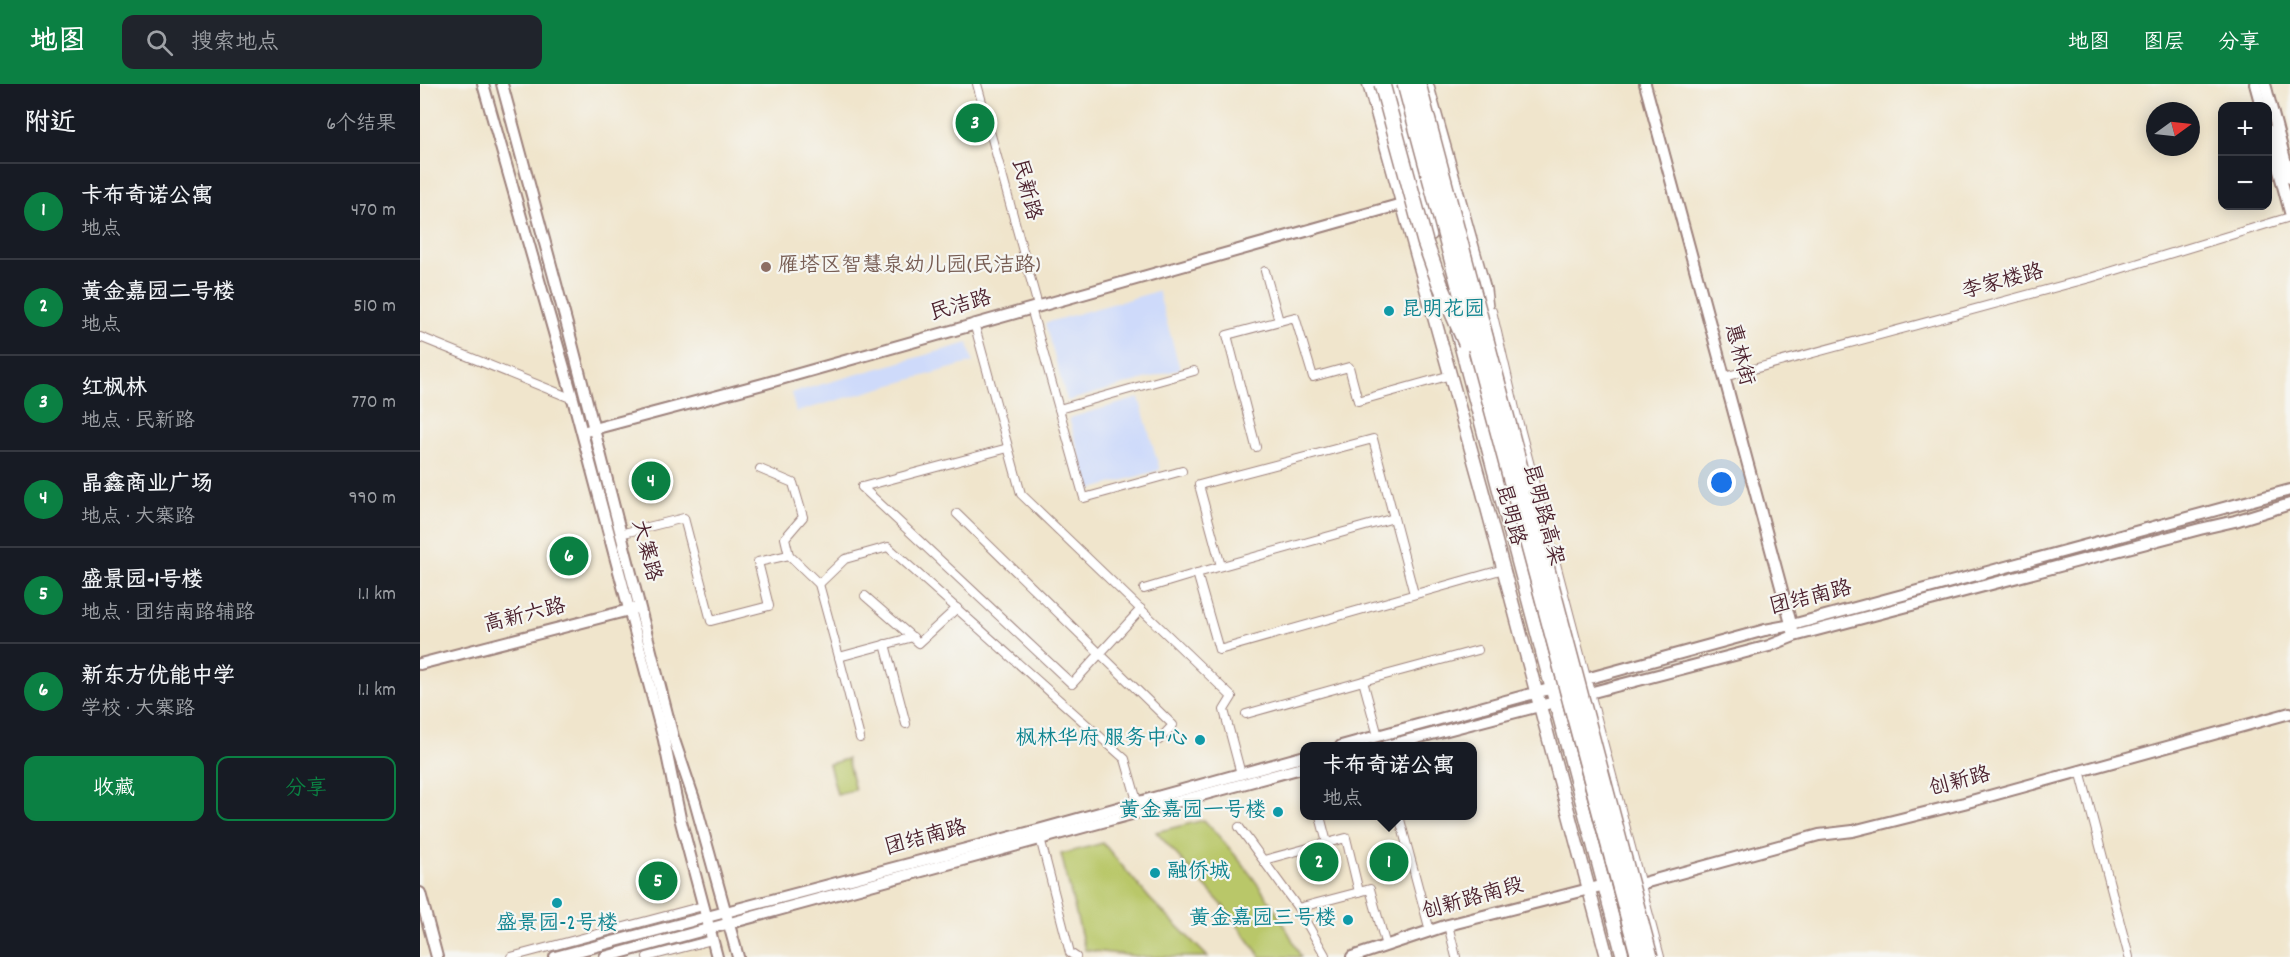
<!DOCTYPE html>
<html lang="zh">
<head>
<meta charset="utf-8">
<style>
	body { margin:0; font-family:Dekko,"LXGW WenKai TC",sans-serif; background:#20242c; color:#f1f3f6 }
	.controls { position:absolute; right:18px; top:18px; display:grid; overflow:hidden; border-radius:12px; box-shadow:0 3px 15px #0003 }
	.controls button { width:54px; height:54px; display:grid; place-items:center; padding:0; border:0; border-bottom:2px solid #363941; background:#171b24; color:#f1f3f6; font:30px sans-serif }
	.compass { position:absolute; left:1726px; top:18px; width:54px; height:54px; border-radius:50%; background:#171b24; box-shadow:0 3px 15px #0003; rotate:75deg }
	.you { position:absolute; left:1302px; top:399px; width:21px; height:21px; margin:-15px; border:4px solid #fff; border-radius:50%; background:#1a73e8; box-shadow:0 0 0 9px #1a73e833 }
	.badge { display:grid; place-items:center; width:39px; height:39px; border-radius:50%; background:#0b8043; color:#fff; font-size:20px; font-weight:700 }
	.pin { position:absolute; translate:-50% -50%; border:3px solid #fff; box-shadow:0 2px 6px #0006 }
	.popup { position:absolute; left:880px; top:658px; width:177px; height:78px; box-sizing:border-box; display:grid; place-content:center; border-radius:12px; background:#171b24; filter:drop-shadow(0 2px 4px #0005); font-size:20px; white-space:nowrap; color:#9ea1a6 }
	.popup b { font-size:22px; color:#f1f3f6 }
	.popup::after { content:''; position:absolute; left:50%; top:100%; margin-left:-12px; border:12px solid transparent; border-top-color:#171b24 }
	.list { margin:0; padding:0; list-style:none }
	h2 { display:flex; justify-content:space-between; align-items:center; height:78px; margin:0; padding:0 24px; font-size:26px }
	h2 small { font-size:20px; font-weight:400; color:#9ea1a6 }
	.list li { display:grid; grid-template-columns:39px 1fr auto; gap:18px; align-items:center; box-sizing:border-box; height:96px; padding:0 24px; border-top:2px solid #363941 }
	.list b { display:block; font-size:22px; white-space:nowrap }
	.list p { margin:0; font-size:20px; white-space:nowrap; color:#9ea1a6 }
	.list em { font-size:20px; font-style:normal; color:#9ea1a6 }
	.actions { display:flex; gap:12px; padding:18px 24px }
	.actions a { flex:1; padding:14px 0; border:2px solid #0b8043; border-radius:12px; text-align:center; font-size:21px; color:#0b8043 }
	.actions .main { background:#0b8043; color:#fff }
	.icon { flex:none; width:33px; height:33px; fill:none; stroke:currentColor; stroke-width:2; stroke-linecap:round; stroke-linejoin:round }
	.map { position:relative; flex:none; width:1870px; height:873px; overflow:hidden }
	header { display:flex; align-items:center; gap:36px; box-sizing:border-box; height:84px; padding:0 30px; background:#0b8043; color:#fff }
	header strong { font-size:28px }
	nav { display:flex; gap:33px; margin-inline-start:auto; font-size:21px }
	.search { width:420px; height:54px; background:#20242c; display:flex; align-items:center; gap:15px; box-sizing:border-box; padding:0 21px; border-radius:12px; color:#9ea1a6; font-size:22px }
	main { display:flex }
	aside { flex:1; background:#171b24 }
	.map>svg:first-child { display:block }
</style>
</head>
<body>
<header>
<strong>地图</strong>
<div class="search"><svg class="icon" aria-label="search" viewBox="0 0 24 24"><circle cx="10" cy="10" r="6"/><path d="M15 15l6 6"/></svg>搜索地点</div>
<nav><a>地图</a><a>图层</a><a>分享</a></nav>
</header>
<main>
<aside>
<h2>附近<small>6个结果</small></h2>
<ul class="list">
<li><span class="badge">1</span><div><b>卡布奇诺公寓</b><p>地点</p></div><em>470 m</em></li>
<li><span class="badge">2</span><div><b>黄金嘉园二号楼</b><p>地点</p></div><em>510 m</em></li>
<li><span class="badge">3</span><div><b>红枫林</b><p>地点 · 民新路</p></div><em>770 m</em></li>
<li><span class="badge">4</span><div><b>晶鑫商业广场</b><p>地点 · 大寨路</p></div><em>990 m</em></li>
<li><span class="badge">5</span><div><b>盛景园-1号楼</b><p>地点 · 团结南路辅路</p></div><em>1.1 km</em></li>
<li><span class="badge">6</span><div><b>新东方优能中学</b><p>学校 · 大寨路</p></div><em>1.1 km</em></li>
</ul>
<div class="actions"><a class="main">收藏</a><a>分享</a></div>
</aside>
<div class="map">
<svg width="1870" height="873" viewBox="0 0 1870 873">
	<rect width="100%" height="100%" fill="#f6f6f2"/>
	<filter id="ink" filterUnits="userSpaceOnUse"><feTurbulence type="fractalNoise" baseFrequency=".0167" numOctaves="2"/><feDisplacementMap in="SourceGraphic" scale="12" xChannelSelector="R" yChannelSelector="G"/><feConvolveMatrix kernelMatrix="1 2 1 2 8 2 1 2 1" color-interpolation-filters="sRGB"/></filter>
	<filter id="wash" filterUnits="userSpaceOnUse"><feTurbulence type="fractalNoise" baseFrequency=".008" numOctaves="4" result="noise"/><feDisplacementMap in="SourceGraphic" scale="24" xChannelSelector="R" yChannelSelector="G"/><feGaussianBlur stdDeviation="1.35" result="paint"/><feColorMatrix in="noise" values="0 0 0 0 0 0 0 0 0 0 0 0 0 0 0 0 0 1.4 0 .05"/><feComposite in="paint" operator="in"/></filter>
	<g filter="url(#wash)">
		<rect width="100%" height="100%" fill="#f0e5cc"/>
		<g fill="#cedafa">
			<polygon points="738,207 760,285 647,317 625,239"/>
			<polygon points="548,259 553,278 376,328 371,309"/>
			<polygon points="719,314 740,386 669,406 649,334"/>
		</g>
		<g fill="#b9c769" stroke="#82734a" stroke-width="1.5">
			<polygon points="427,675 435,706 417,710 409,680"/>
			<path d="M 784,736 C 823,777 857,822 881,873 L 841,873 L 804,823 L 736,748 Z"/>
			<polygon points="683,759 730,815 788,873 724,873 665,866 641,770"/>
		</g>
	</g>
	<g filter="url(#ink)">
		<g fill="none" stroke-linecap="round" stroke-linejoin="round">
			<defs>
				<g id="street">
					<polyline points="557,0 618,222"/>
					<polyline points="845,187 859,237"/>
					<polyline points="611,224 639,325 774,287"/>
					<polyline points="1072,227 1095,325 1240,873"/>
					<polyline points="554,239 601,410 812,613 804,626 821,690"/>
					<polyline points="0,253 153,315"/>
					<polyline points="1304,293 1670,194 1870,133"/>
					<polyline points="639,325 664,414 762,387"/>
					<polyline points="836,363 807,251 875,233 893,293 929,283 938,317 1031,291"/>
					<polyline points="340,385 373,399 383,433 365,454 369,471"/>
					<polyline points="442,403 652,600 721,525"/>
					<polyline points="442,403 588,364"/>
					<polyline points="537,430 753,641 739,656"/>
					<polyline points="200,450 264,434 291,537 349,522 338,478 369,471 399,500 419,573"/>
					<polyline points="801,482 779,401 953,355 974,434"/>
					<polyline points="399,500 425,475 468,463 705,675 717,717"/>
					<polyline points="724,505 777,489"/>
					<polyline points="994,510 974,434 777,489 799,566 1084,485"/>
					<polyline points="445,512 499,559 537,524"/>
					<polyline points="465,560 486,640"/>
					<polyline points="943,597 1058,566"/>
					<polyline points="826,630 943,597 958,652"/>
					<polyline points="440,654 419,573 493,553"/>
					<polyline points="1660,686 1709,873"/>
					<polyline points="900,732 907,759 926,754 939,808 950,805 966,862"/>
					<polyline points="979,732 1010,847"/>
					<polyline points="819,743 878,824 905,871"/>
					<polyline points="619,750 650,869 656,873"/>
					<polyline points="844,776 907,759"/>
					<polyline points="878,824 939,808"/>
					<polyline points="1028,841 1036,873"/>
					<polyline points="91,873 283,822"/>
					<polyline points="227,873 292,856"/>
				</g>
				<g id="secondary">
					<polyline points="63,0 153,315 244,656 260,734 297,873"/>
					<polyline points="82,0 149,248 253,653 275,718 318,873"/>
					<polyline points="1225,0 1373,547"/>
					<polyline points="1835,0 1841,22"/>
					<polyline points="1845,0 1870,94"/>
					<polyline points="1848,46 1870,128"/>
					<polyline points="166,347 343,300 989,118"/>
					<polyline points="0,580 213,525"/>
					<polyline points="921,662 1345,546 1372,541 1870,406"/>
					<polyline points="966,662 1349,562 1374,552 1780,445 1815,437 1870,420"/>
					<polyline points="1220,800 1399,751 1433,747 1544,719 1870,629"/>
					<polyline points="0,809 17,873"/>
					<polyline points="135,873 618,746 885,672"/>
					<polyline points="185,873 885,683"/>
					<polyline points="932,873 1028,841 1185,801"/>
				</g>
				<g id="primary">
					<polyline points="949,0 1062,405 1187,873"/>
					<polyline points="971,0 1011,150"/>
					<polyline points="1037,248 1203,873"/>
				</g>
				<polyline id="highway" points="1006,3 1063,206 1067,241"/>
			</defs>
			<use href="#street" stroke="#9d827c" stroke-width="10"/>
			<use href="#secondary" stroke="#9d827c" stroke-width="14"/>
			<use href="#primary" stroke="#9d827c" stroke-width="15"/>
			<use href="#highway" stroke="#9d827c" stroke-width="18"/>
			<use href="#street" stroke="#fff" stroke-width="8"/>
			<use href="#secondary" stroke="#fff" stroke-width="10"/>
			<use href="#primary" stroke="#fff" stroke-width="12"/>
			<use href="#highway" stroke="#fff" stroke-width="15"/>
			<defs>
				<g id="highway-bridge">
					<polyline points="962,0 1005,158 1020,200 1046,259"/>
					<polyline points="985,0 1219,873"/>
					<polyline points="998,0 1230,873"/>
				</g>
			</defs>
			<use href="#highway-bridge" stroke="#9d827c" stroke-width="18" stroke-linecap="butt"/>
			<use href="#highway-bridge" stroke="#fff" stroke-width="15"/>
		</g>
	</g>
	<circle fill="#8d6e63" stroke="#f6f6f2" stroke-width="2" cx="346" cy="183" r="6"/>
	<g fill="#0f9aa8" stroke="#f6f6f2" stroke-width="2">
		<circle cx="969" cy="227" r="6"/>
		<circle cx="780" cy="656" r="6"/>
		<circle cx="858" cy="728" r="6"/>
		<circle cx="735" cy="789" r="6"/>
		<circle cx="137" cy="819" r="6"/>
		<circle cx="928" cy="836" r="6"/>
	</g>
	<g text-anchor="middle" dominant-baseline="central" stroke-width="4.5" stroke-linejoin="round" paint-order="stroke">
		<g font-size="21" fill="#4a1f2b" stroke="#f6f6f2">
			<text transform="translate(605 106) rotate(75)">民新路</text>
			<text transform="translate(1583 199) rotate(-15)">李家楼路</text>
			<text transform="translate(541 223) rotate(-16)">民洁路</text>
			<text transform="translate(1318 271) rotate(75)">惠林街</text>
			<text transform="translate(1089 431) rotate(75)">昆明路</text>
			<text transform="translate(1122 431) rotate(75)">昆明路高架</text>
			<text transform="translate(225 467) rotate(75)">大寨路</text>
			<text transform="translate(1391 515) rotate(-14)">团结南路</text>
			<text transform="translate(105 533) rotate(-14)">高新六路</text>
			<text transform="translate(1540 699) rotate(-15)">创新路</text>
			<text transform="translate(506 755) rotate(-15)">团结南路</text>
			<text transform="translate(1053 816) rotate(-16)">创新路南段</text>
		</g>
		<g font-size="21" fill="#785e54" stroke="#f6f6f2" text-anchor="start">
			<text x="358" y="183">雁塔区智慧泉幼儿园(民洁路)</text>
		</g>
		<g font-size="21" fill="#0d838f" stroke="#f6f6f2" text-anchor="end">
			<text x="981" y="227" text-anchor="start">昆明花园</text>
			<text x="768" y="656">枫林华府 服务中心</text>
			<text x="846" y="728">黄金嘉园一号楼</text>
			<text x="747" y="789" text-anchor="start">融侨城</text>
			<text x="916" y="836">黄金嘉园三号楼</text>
			<text x="137" y="841" text-anchor="middle">盛景园-2号楼</text>
		</g>
	</g>
</svg>
<div class="controls">
<button>+</button>
<button>−</button>
</div>
<svg class="compass" viewBox="-18 -18 36 36"><path d="M0-13l5 13h-10z" fill="#e53935"/><path d="M0 13l5-13h-10z" fill="#9ea1a6"/></svg>
<div class="you"></div>
<div class="pin badge" style="left:969px;top:778px">1</div>
<div class="popup"><b>卡布奇诺公寓</b>地点</div>
<div class="pin badge" style="left:899px;top:778px">2</div>
<div class="pin badge" style="left:555px;top:39px">3</div>
<div class="pin badge" style="left:231px;top:397px">4</div>
<div class="pin badge" style="left:238px;top:797px">5</div>
<div class="pin badge" style="left:149px;top:472px">6</div>
</div>
</main>
</body>
</html>
